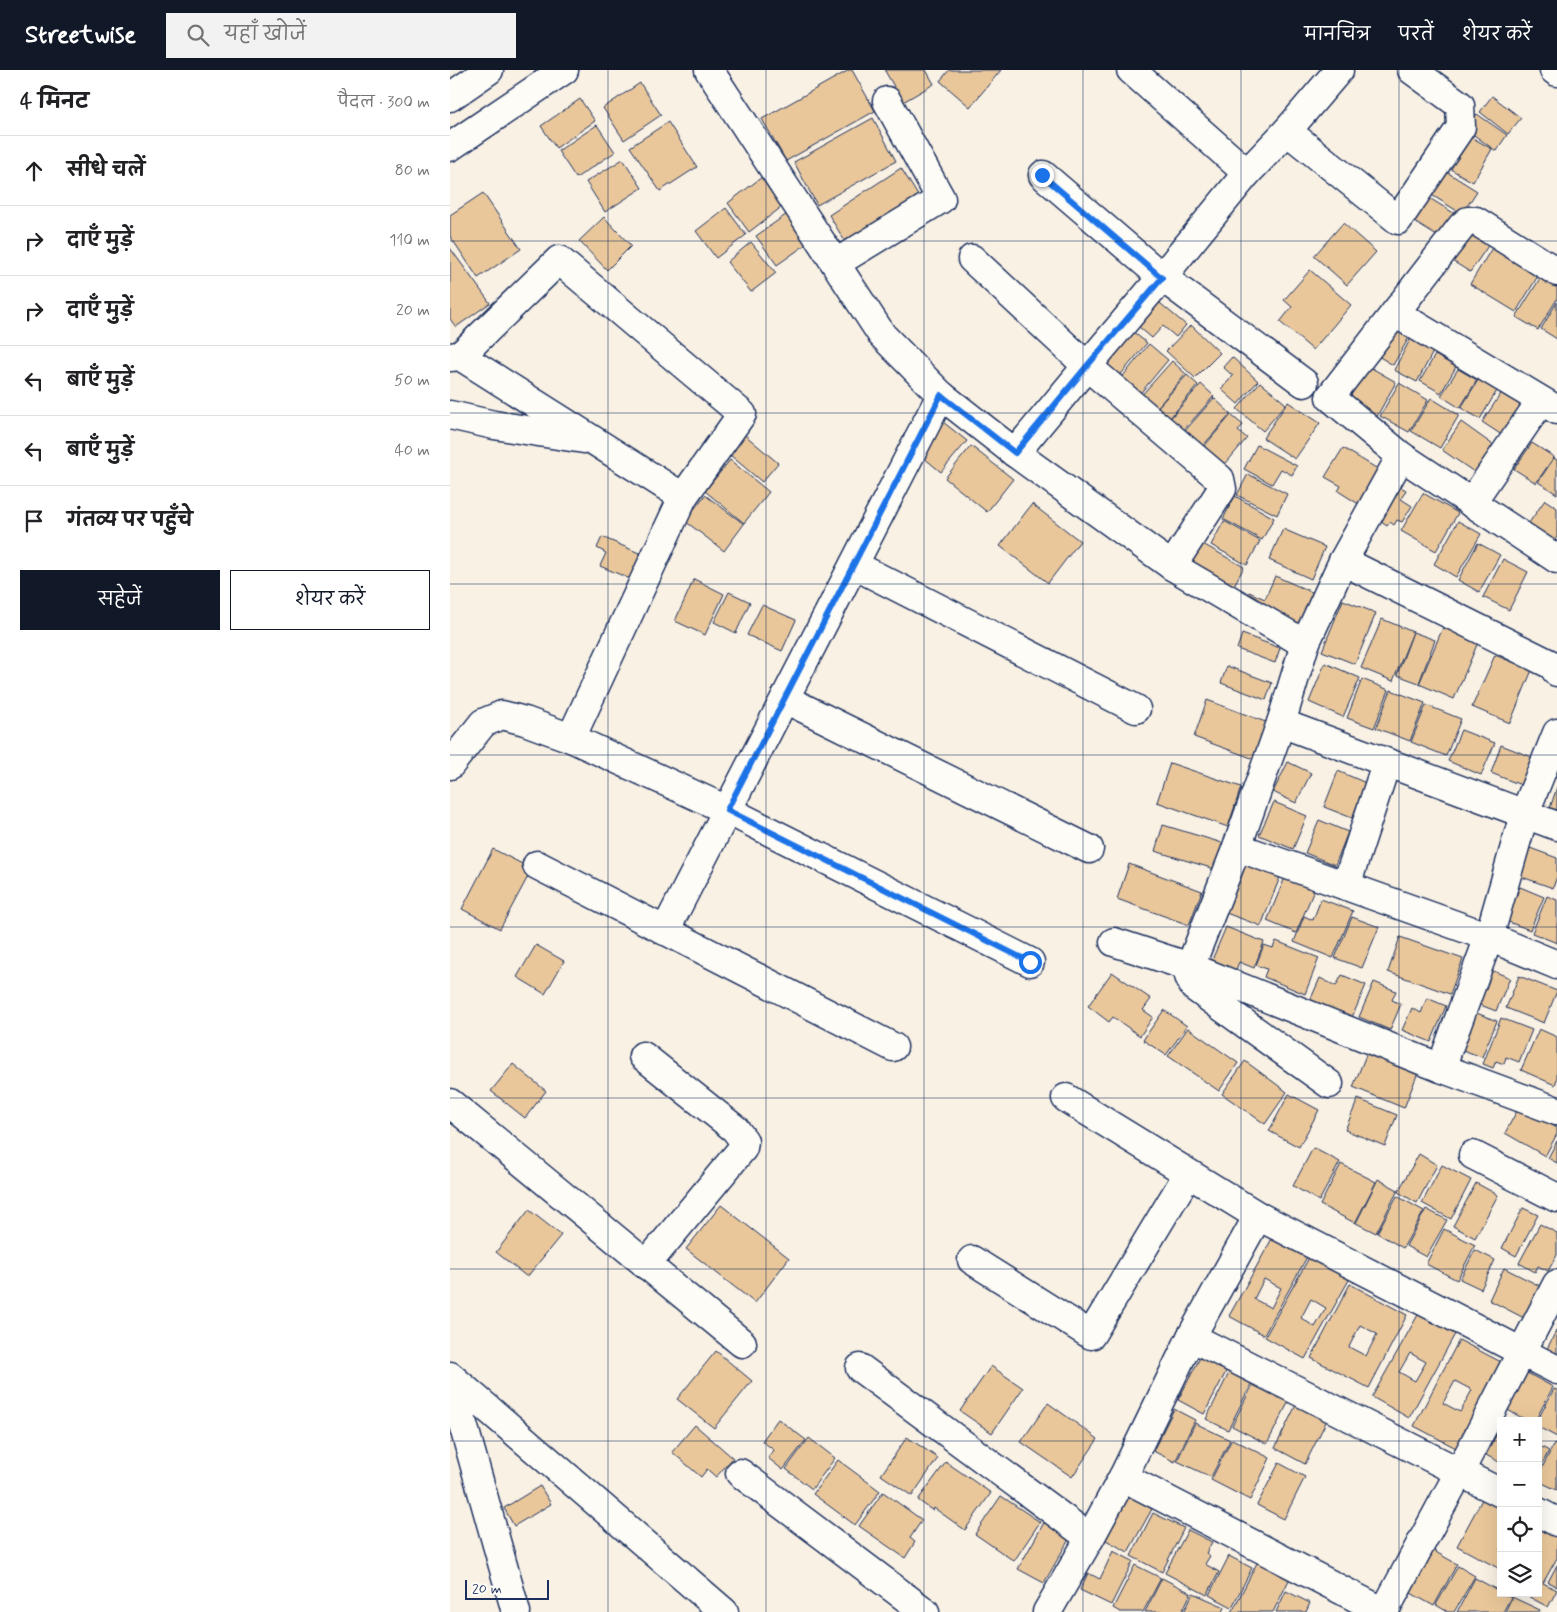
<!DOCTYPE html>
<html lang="hi">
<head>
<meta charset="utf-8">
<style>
	body { margin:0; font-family:Mynerve,"Playpen Sans Deva",sans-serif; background:#f2f2f2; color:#202124 }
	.controls { position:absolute; right:15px; bottom:15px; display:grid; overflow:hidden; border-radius:0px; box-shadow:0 5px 20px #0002 }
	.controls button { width:45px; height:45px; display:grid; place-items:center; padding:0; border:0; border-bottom:1px solid #e0e0e0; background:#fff; color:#202124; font:25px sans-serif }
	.scale { position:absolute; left:15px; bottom:12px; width:84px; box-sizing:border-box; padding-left:5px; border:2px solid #1b2f5e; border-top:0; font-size:14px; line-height:18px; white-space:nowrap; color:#1b2f5e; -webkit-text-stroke:4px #fdfcf7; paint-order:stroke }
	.stop { position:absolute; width:15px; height:15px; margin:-11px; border:4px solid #1a73e8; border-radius:50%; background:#fff }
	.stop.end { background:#1a73e8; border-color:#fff; box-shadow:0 1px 5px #0008 }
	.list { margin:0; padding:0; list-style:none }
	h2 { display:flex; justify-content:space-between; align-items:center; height:65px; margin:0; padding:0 20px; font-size:21px }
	h2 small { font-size:16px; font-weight:400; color:#757577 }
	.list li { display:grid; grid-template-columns:32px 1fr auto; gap:15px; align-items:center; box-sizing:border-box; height:70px; padding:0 20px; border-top:1px solid #e0e0e0 }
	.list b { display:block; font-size:19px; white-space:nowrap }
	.list em { font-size:16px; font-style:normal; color:#757577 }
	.actions { display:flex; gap:10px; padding:15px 20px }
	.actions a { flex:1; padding:11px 0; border:1px solid #111827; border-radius:0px; text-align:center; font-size:18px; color:#111827 }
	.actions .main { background:#111827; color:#fff }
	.icon { flex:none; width:28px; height:28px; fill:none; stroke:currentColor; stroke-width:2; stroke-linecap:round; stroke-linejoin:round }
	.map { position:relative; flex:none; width:1107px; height:1542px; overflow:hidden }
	header { display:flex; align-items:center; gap:30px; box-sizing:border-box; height:70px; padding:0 25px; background:#111827; color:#fff }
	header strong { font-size:24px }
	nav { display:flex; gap:28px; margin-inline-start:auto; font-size:18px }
	.search { width:350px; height:45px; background:#f2f2f2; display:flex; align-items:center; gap:12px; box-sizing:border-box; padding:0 18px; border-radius:0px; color:#757577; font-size:19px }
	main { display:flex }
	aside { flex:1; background:#fff }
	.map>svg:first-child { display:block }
</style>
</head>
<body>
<header>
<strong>Streetwise</strong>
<div class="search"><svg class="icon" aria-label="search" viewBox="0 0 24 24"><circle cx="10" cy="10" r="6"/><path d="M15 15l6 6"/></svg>यहाँ खोजें</div>
<nav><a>मानचित्र</a><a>परतें</a><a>शेयर करें</a></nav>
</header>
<main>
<aside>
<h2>4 मिनट<small>पैदल · 300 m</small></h2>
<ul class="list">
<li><svg class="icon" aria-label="ahead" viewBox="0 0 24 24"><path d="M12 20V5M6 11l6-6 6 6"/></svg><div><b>सीधे चलें</b></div><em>80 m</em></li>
<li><svg class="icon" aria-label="right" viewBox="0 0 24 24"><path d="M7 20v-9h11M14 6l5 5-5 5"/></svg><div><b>दाएँ मुड़ें</b></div><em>110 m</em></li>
<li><svg class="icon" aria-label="right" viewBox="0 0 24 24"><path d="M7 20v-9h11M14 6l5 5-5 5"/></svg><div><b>दाएँ मुड़ें</b></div><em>20 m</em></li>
<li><svg class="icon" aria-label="left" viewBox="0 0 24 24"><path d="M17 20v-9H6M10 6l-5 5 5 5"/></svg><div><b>बाएँ मुड़ें</b></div><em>50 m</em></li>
<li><svg class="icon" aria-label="left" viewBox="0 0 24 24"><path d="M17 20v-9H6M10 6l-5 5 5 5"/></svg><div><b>बाएँ मुड़ें</b></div><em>40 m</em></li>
<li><svg class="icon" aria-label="arrive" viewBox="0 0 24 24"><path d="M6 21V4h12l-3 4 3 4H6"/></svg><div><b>गंतव्य पर पहुँचे</b></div></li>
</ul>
<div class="actions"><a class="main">सहेजें</a><a>शेयर करें</a></div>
</aside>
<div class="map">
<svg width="1107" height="1542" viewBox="0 0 1107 1542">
	<rect width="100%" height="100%" fill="#f9f1e4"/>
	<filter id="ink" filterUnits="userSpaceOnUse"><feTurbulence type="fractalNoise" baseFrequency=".02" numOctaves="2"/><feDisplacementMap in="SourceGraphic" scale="10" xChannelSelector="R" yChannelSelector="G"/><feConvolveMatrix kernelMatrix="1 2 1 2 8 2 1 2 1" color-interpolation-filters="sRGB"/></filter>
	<g filter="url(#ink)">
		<g fill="#e9c79a" stroke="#1b2f5e" fill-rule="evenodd">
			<polygon points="399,0 402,0 425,41 336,91 312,49"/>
			<polygon points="437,0 476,0 484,14 453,32 435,1"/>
			<polygon points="499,0 551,0 520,37 490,11"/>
			<polygon points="190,13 211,45 174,70 153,38"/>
			<polygon points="1042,26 1071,48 1058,64 1030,42"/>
			<polygon points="130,29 145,51 106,78 91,56"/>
			<polygon points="1027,44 1057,65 1046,81 1017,60"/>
			<polygon points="423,48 446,91 367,135 344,92"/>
			<polygon points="218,52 247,97 210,121 180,77"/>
			<polygon points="147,55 165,82 126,108 108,81"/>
			<polygon points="1014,63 1042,79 1023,112 995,96"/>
			<polygon points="173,89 192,118 155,142 136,112"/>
			<polygon points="451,98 472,132 399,178 379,145"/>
			<polygon points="992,99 1027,121 1012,144 977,122"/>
			<polygon points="312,107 333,136 299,162 278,133"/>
			<polygon points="33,123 71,179 28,208 0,166 0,145"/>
			<polygon points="976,126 1010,147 995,171 961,150"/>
			<polygon points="276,138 296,165 266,188 246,161"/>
			<polygon points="337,144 358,173 327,195 306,166"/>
			<polygon points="154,147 181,176 157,200 129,171"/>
			<polygon points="893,153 926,182 897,215 864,186"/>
			<polygon points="1020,156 1042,170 1020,202 999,189"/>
			<polygon points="301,172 326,203 301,222 277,192"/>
			<polygon points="1045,173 1091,201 1066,242 1020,214"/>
			<polygon points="0,178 40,233 6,257 0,249"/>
			<polygon points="860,200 901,235 863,280 830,252 842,237 834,230"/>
			<polygon points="1094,202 1107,210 1107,229 1088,260 1066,247"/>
			<polygon points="704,228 736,255 726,267 713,256 702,268 683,252"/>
			<polygon points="1107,232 1107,269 1091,259"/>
			<polygon points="741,255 770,283 745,308 716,281"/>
			<polygon points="939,255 960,266 943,295 923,283"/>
			<polygon points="678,258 697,273 667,309 649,293"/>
			<polygon points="961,268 984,280 967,312 944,300"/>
			<polygon points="699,274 718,290 688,326 669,311"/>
			<polygon points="985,285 1006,297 991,323 970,311"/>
			<polygon points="782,287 808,311 788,334 771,319 783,306 773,297"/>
			<polygon points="722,291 736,304 704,341 689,328"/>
			<polygon points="918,296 946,312 926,348 897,332"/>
			<polygon points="1008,299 1027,310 1010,338 991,326"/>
			<polygon points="737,305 748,315 718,350 706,339"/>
			<polygon points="1030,307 1048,319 1030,349 1011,338"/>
			<polygon points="810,312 836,334 813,361 787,339"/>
			<polygon points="949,313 978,330 959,362 930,346"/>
			<polygon points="751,314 764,326 732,362 718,351"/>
			<polygon points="1052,322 1081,342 1061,371 1032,352"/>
			<polygon points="764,328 781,344 750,379 733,363"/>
			<polygon points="981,328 1009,345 990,378 961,361"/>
			<polygon points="838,332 870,353 845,389 813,368"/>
			<polygon points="781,345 793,355 788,361 797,368 772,398 751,380"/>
			<polygon points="493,352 517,371 491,402 468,383"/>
			<polygon points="1011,352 1046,377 1027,404 992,380"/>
			<polygon points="295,365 328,393 312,412 279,384"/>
			<polygon points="1082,373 1104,387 1086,413 1064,399"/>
			<polygon points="807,375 847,396 842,405 831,399 822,414 794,399"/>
			<polygon points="521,376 563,409 537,442 495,408"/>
			<polygon points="893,378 936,404 915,438 888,421 891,416 875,407"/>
			<polygon points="1104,388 1107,390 1107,424 1088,412"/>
			<polygon points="280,390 319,422 294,453 255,421"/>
			<polygon points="798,404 837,424 827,445 787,425"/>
			<polygon points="945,414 956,420 951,429 962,436 952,452 947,450 944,455 940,452 937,456 925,448"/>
			<polygon points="973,423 1008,443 986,481 951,461"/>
			<polygon points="255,425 294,454 274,481 235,451"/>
			<polygon points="785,426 824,448 812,470 773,449"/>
			<polygon points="1095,430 1107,438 1107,467 1100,477 1074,460"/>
			<polygon points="582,434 630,471 598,513 550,476"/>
			<polygon points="774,451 810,471 797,495 761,475"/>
			<polygon points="1008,451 1031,464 1006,507 984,494"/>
			<polygon points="833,459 875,477 861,509 819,490"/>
			<polygon points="152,467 203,489 192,514 150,496 156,483 147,478"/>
			<polygon points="751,473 794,497 782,519 739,494"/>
			<polygon points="1028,473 1050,485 1029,522 1008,510"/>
			<polygon points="1053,489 1078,502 1059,540 1033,527"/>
			<polygon points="825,506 864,523 850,556 795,531 799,522 815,529"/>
			<polygon points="244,509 274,524 255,565 225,551"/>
			<polygon points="279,522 300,532 286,563 264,552"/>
			<polygon points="893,530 926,543 905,594 872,581"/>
			<polygon points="312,535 346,550 332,581 297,565"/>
			<polygon points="932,549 963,562 943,611 911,598"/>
			<polygon points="994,555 1029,570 1004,629 969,614"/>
			<polygon points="963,562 985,570 969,613 947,605"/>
			<polygon points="792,564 830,578 825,593 787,579"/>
			<polygon points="1045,585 1082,600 1060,653 1022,637"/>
			<polygon points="875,593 910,608 893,647 859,632"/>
			<polygon points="777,596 822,613 816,630 771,613"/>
			<polygon points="912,609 939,620 924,658 897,648"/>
			<polygon points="941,620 975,633 960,671 926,658"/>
			<polygon points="757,630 821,654 807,690 744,667"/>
			<polygon points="976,635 1011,649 996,686 961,672"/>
			<polygon points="1011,660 1045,673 1031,705 998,691"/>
			<polygon points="1051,675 1087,689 1076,717 1041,703"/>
			<polygon points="838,692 861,703 846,733 823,722"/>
			<polygon points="720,693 791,717 778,757 707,732"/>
			<polygon points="888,701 916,713 902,748 874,737"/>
			<polygon points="1107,717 1107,740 1100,738"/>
			<polygon points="824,732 857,746 843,779 809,765"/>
			<polygon points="869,750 898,762 885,795 855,783"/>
			<polygon points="713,755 779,775 771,801 705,781"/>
			<polygon points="1080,778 1107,788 1107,806 1103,818 1069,806"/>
			<polygon points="43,779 82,799 50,859 12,839"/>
			<polygon points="679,794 752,821 739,855 667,829"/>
			<polygon points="796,794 830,807 811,856 776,843"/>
			<polygon points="836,805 865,818 846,863 817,851"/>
			<polygon points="1070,817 1094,827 1080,860 1056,851"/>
			<polygon points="1097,826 1107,830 1107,873 1082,863"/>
			<polygon points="871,829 903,841 883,888 844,872 854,846 863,850"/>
			<polygon points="902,847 929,857 912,898 885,888"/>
			<polygon points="776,857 814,872 804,898 789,892 786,900 762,890"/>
			<polygon points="950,867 1013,889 1000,924 938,902"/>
			<polygon points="826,871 869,888 855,924 814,907 817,899 806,895 814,875 823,878"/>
			<polygon points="86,875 114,891 95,924 67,907"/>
			<polygon points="1034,897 1060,908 1046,941 1020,931"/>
			<polygon points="662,902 701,929 693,940 703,947 690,966 663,947 659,952 638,936"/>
			<polygon points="892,905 916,915 900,952 859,933 870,908 886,916"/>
			<polygon points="1069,906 1107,921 1094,953 1056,938"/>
			<polygon points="924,912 946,921 942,930 951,934 940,960 909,947"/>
			<polygon points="977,928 996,936 981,972 952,960 962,938 971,943"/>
			<polygon points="714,940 737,956 716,985 693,970"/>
			<polygon points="1024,942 1047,951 1032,987 1010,979"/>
			<polygon points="1051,948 1082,960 1069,992 1056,987 1054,994 1046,991 1043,998 1033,994"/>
			<polygon points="738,958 788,993 769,1021 718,986"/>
			<polygon points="1089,959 1107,967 1107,1009 1105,1015 1071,1000"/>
			<polygon points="918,980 969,1000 954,1038 903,1017"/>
			<polygon points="795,991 837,1022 815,1054 772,1024"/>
			<polygon points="63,994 96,1021 75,1048 41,1021"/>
			<polygon points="839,1024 869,1040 849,1077 819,1061"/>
			<polygon points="908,1029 947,1045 935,1076 895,1060"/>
			<polygon points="1069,1037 1107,1058 1107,1064 1095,1086 1055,1063"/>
			<polygon points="1107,1071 1107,1093 1098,1088"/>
			<polygon points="863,1078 890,1092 869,1131 843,1116"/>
			<polygon points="969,1084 987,1095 967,1133 948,1122"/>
			<polygon points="891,1094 926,1112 905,1153 870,1135"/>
			<polygon points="992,1095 1021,1110 1001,1149 972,1133"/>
			<polygon points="928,1109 948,1120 926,1163 906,1153"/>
			<polygon points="1026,1113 1048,1125 1025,1168 1003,1156"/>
			<polygon points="947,1126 974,1141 953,1178 927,1163"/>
			<polygon points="271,1135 339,1188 305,1233 236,1179"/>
			<polygon points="1073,1138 1088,1145 1066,1186 1052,1178"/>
			<polygon points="976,1139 997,1150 976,1187 956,1176"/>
			<polygon points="79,1140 111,1165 77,1207 46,1182"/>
			<polygon points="1090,1154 1107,1163 1107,1185 1098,1201 1088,1196 1085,1202 1069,1193"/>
			<polygon points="994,1159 1025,1175 1007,1210 976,1194"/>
			<path d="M 824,1165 L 858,1185 L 814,1265 L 779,1246 ZM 814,1209 L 831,1218 L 821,1238 L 804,1229 Z"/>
			<polygon points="1025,1180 1045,1190 1031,1219 1010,1209"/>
			<path d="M 860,1186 L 900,1208 L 855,1289 L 815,1267 ZM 861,1229 L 876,1238 L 865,1257 L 851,1248 Z"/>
			<polygon points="1054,1198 1092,1217 1076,1249 1039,1230"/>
			<path d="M 900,1214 L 957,1245 L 919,1318 L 861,1288 ZM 910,1255 L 927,1264 L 916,1286 L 899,1277 Z"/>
			<path d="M 969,1243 L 1005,1264 L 959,1348 L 922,1327 ZM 960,1283 L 976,1292 L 965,1311 L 949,1302 Z"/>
			<polygon points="1107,1259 1107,1284 1097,1279"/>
			<path d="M 1009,1270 L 1053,1293 L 1008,1379 L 964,1356 ZM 1005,1311 L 1022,1320 L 1010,1342 L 993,1333 Z"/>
			<polygon points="266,1281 302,1311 264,1358 227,1329"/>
			<polygon points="752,1284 778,1298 754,1344 728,1330"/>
			<polygon points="541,1296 573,1318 542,1363 510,1341"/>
			<polygon points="781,1299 803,1310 778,1360 756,1349"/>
			<polygon points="1070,1299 1103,1317 1085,1351 1078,1351 1050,1336"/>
			<polygon points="804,1312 839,1331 817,1374 782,1356"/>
			<polygon points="1104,1319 1107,1320 1107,1367 1088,1357 1087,1351"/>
			<polygon points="598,1333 648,1369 622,1407 571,1372"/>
			<polygon points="846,1335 877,1350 855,1394 825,1378"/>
			<polygon points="724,1339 745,1350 725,1392 703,1381"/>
			<polygon points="328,1349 356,1370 333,1400 318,1388 324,1380 312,1371"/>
			<polygon points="745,1353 780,1370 761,1407 727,1391"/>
			<polygon points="245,1355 283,1388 266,1407 257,1399 251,1407 222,1382"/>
			<polygon points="1051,1356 1051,1393 1036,1385"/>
			<polygon points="457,1367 488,1388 462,1426 431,1405"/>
			<polygon points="359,1368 385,1388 362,1419 336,1399"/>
			<polygon points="782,1369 820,1388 800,1430 761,1410"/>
			<polygon points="1104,1374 1107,1376 1107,1420 1088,1411 1088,1406"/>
			<polygon points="1088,1375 1099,1381 1088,1401"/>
			<polygon points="388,1390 430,1421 405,1455 363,1424"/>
			<polygon points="496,1392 541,1423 515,1460 484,1438 483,1441 468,1430"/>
			<polygon points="829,1393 855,1407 834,1449 807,1435"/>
			<polygon points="90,1416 101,1434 64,1456 54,1438"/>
			<polygon points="433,1422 472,1450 460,1468 465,1472 455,1488 409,1456"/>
			<polygon points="1036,1422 1051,1430 1051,1494 1048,1498 1007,1476"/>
			<polygon points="551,1426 590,1452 564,1491 525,1464"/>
			<polygon points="678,1426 702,1439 678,1482 654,1469"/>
			<polygon points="703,1443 734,1458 712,1502 681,1486"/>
			<polygon points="596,1449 622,1464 594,1513 568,1499"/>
			<polygon points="1088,1458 1107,1468 1107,1488 1093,1513 1107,1520 1098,1537 1072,1523 1088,1523"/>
			<polygon points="738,1460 762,1472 756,1483 760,1486 755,1494 769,1502 757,1525 715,1503"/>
			<polygon points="982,1480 1007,1494 984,1536 959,1522"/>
			<polygon points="663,1481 683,1491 661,1535 630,1520 638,1503 650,1509"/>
			<polygon points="779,1486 802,1498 782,1537 759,1525"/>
			<polygon points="809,1489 841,1506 823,1542 782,1542"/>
			<polygon points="685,1495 711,1508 693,1542 670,1542 663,1538"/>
			<polygon points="1107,1495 1107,1517 1098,1512"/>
			<polygon points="1008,1496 1025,1506 1004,1542 998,1542 986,1535"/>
			<polygon points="712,1508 741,1523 732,1542 695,1542"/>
			<polygon points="1025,1508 1051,1522 1051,1523 1061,1527 1053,1542 1007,1542"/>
			<polygon points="836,1521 860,1533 856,1542 826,1542"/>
			<polygon points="743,1523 775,1537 773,1542 734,1542"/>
			<polygon points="1062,1527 1090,1540 1089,1542 1055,1542"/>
		</g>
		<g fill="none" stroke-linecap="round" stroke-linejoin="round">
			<defs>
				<g id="street">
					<polyline points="259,0 432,265 491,325 565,383 722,496 855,574"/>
					<polyline points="681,0 797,103"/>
					<polyline points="1104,0 1107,2"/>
					<polyline points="837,61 948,150 1011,57 1010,35 962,0"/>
					<polyline points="593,105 712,207 854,313"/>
					<polyline points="522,189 637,296 770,409 772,419 722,496"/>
					<polyline points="386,193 491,129 437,31"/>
					<polyline points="1107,202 1026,151 1018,151 1012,156 880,327 951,386 1107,489"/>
					<polyline points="945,243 1107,340"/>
					<polyline points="10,286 109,190 292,344 233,427 121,668"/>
					<polyline points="0,287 10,286 233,427"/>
					<polyline points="0,345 44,355 134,369"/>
					<polyline points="565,383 637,296 712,207 797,103 837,61 889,0"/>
					<polyline points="1021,433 1091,331"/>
					<polyline points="893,491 1102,595 1107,602"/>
					<polyline points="404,495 686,639"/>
					<polyline points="335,629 639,779"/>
					<polyline points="831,653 1107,756"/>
					<polyline points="0,695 33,653 52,645 75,651 121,668 277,740 580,892"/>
					<polyline points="787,777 1039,867 1107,895"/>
					<polyline points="87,795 443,977"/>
					<polyline points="896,816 936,694"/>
					<polyline points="215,861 491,325"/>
					<polyline points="664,872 740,897 991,998 1107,1041"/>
					<polyline points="193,986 285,1059 294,1071 293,1078 196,1195"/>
					<polyline points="991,998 1039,867 1074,745 1107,663"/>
					<polyline points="879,1014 744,917 739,906 740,897 787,777 831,653 855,574 893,491 951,386"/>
					<polyline points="616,1028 808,1146 1107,1300"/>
					<polyline points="0,1033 292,1273"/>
					<polyline points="1023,1085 1107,1128"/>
					<polyline points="522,1190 641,1265 738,1104"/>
					<polyline points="741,1267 1051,1423"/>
					<polyline points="410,1298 640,1468"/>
					<polyline points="0,1306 274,1542"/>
					<polyline points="0,1308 66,1542"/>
					<polyline points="290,1403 475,1542"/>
					<polyline points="673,1407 934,1542 1010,1401 1107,1214"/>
					<polyline points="1088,1442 1107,1452"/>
					<polyline points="597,1542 640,1468 673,1407 741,1267 808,1146"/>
				</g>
				<g id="secondary">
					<polyline points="0,27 39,0"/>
					<polyline points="0,77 114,0"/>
				</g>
			</defs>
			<use href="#street" stroke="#1b2f5e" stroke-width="31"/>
			<use href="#secondary" stroke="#1b2f5e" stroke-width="31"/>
			<use href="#street" stroke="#fdfcf7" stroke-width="28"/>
			<use href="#secondary" stroke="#fdfcf7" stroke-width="28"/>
		</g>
	</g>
	<g fill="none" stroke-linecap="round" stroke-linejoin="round" filter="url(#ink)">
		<polyline stroke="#1a73e8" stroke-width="6" points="580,892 277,740 491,325 565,383 637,296 712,208 592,105"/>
	</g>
	<path fill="none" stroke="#1b2f5e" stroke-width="1" stroke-opacity="0.55" d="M 158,0 L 158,1542M 316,0 L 316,1542M 474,0 L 474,1542M 633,0 L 633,1542M 791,0 L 791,1542M 949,0 L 949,1542M 0,171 L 1107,171M 0,343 L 1107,343M 0,514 L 1107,514M 0,685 L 1107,685M 0,857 L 1107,857M 0,1028 L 1107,1028M 0,1199 L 1107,1199M 0,1371 L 1051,1371M 1088,1371 L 1107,1371"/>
</svg>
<div class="controls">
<button>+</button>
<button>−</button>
<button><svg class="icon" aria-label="locate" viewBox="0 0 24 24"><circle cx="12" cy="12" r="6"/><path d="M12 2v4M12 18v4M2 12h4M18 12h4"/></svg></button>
<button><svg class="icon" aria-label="layers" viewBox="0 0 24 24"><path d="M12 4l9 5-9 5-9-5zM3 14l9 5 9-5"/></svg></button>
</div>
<div class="scale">20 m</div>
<div class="stop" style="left:580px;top:892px"></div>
<div class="stop end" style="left:592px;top:105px"></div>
</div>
</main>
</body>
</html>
